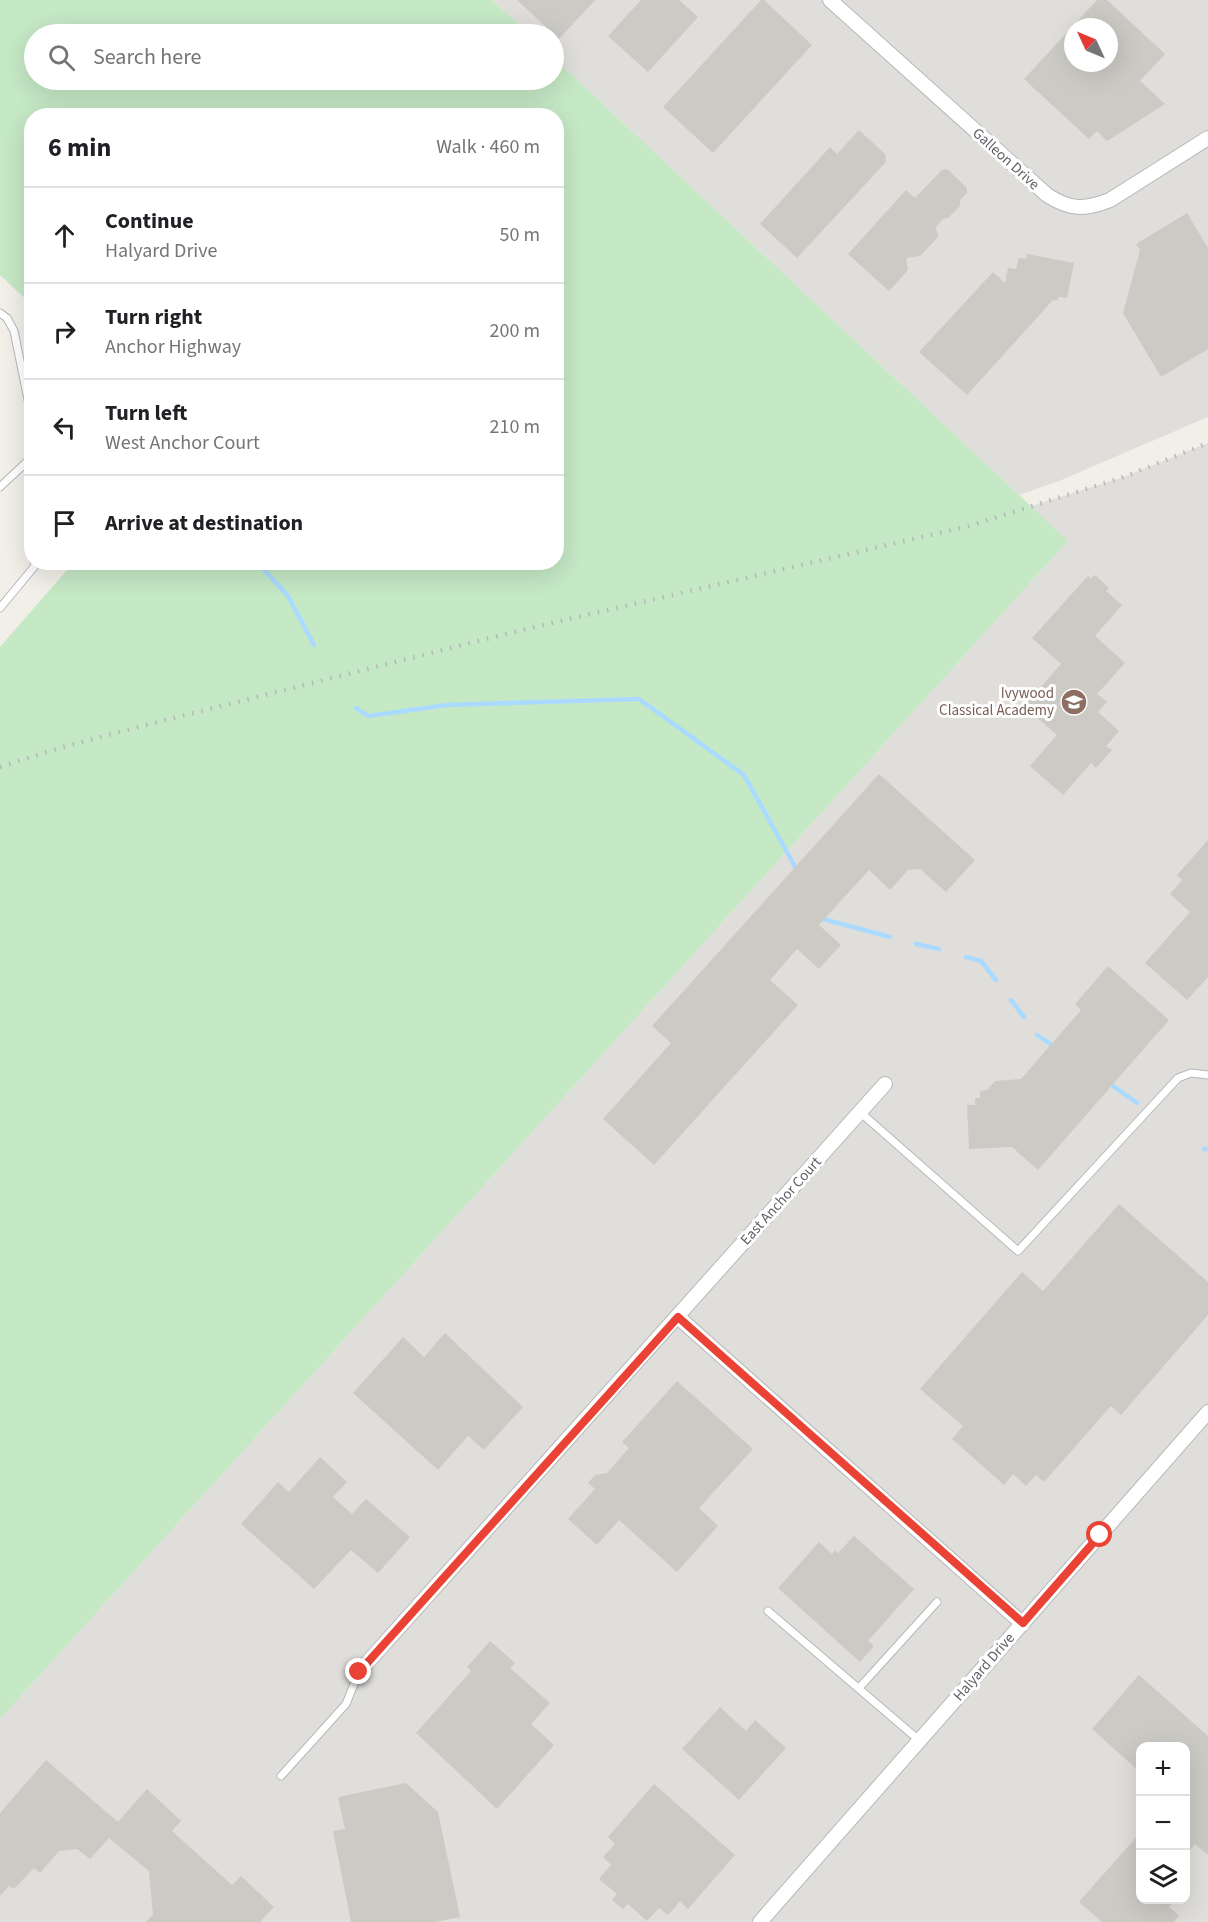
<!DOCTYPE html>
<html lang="en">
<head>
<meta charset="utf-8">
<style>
	body { margin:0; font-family:"Source Sans 3",sans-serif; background:#f6f6f6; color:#202124 }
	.controls { position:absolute; right:18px; bottom:18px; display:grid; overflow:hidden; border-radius:12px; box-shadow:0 6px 24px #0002 }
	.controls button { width:54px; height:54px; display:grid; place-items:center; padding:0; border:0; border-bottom:2px solid #e0e0e0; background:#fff; color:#202124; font:30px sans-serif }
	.compass { position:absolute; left:1064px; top:18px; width:54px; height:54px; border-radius:50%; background:#fff; box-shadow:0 6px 24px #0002; rotate:314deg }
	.stop { position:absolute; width:18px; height:18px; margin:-14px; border:4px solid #ea4335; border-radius:50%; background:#fff }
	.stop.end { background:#ea4335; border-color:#fff; box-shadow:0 2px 6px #0008 }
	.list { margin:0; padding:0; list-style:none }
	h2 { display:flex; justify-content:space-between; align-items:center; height:78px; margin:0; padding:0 24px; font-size:26px }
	h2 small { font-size:20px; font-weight:400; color:#757577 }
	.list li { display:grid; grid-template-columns:39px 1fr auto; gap:18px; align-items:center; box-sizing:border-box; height:96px; padding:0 24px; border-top:2px solid #e0e0e0 }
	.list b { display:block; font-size:22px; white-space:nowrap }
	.list p { margin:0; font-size:20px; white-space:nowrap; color:#757577 }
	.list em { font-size:20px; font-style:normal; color:#757577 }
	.icon { flex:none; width:33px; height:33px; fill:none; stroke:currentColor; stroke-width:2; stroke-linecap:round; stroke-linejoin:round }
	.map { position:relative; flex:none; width:1208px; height:1922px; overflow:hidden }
	.search { position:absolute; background:#fff; box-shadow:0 6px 24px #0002; left:24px; top:24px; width:540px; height:66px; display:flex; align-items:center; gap:15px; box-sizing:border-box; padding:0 21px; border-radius:33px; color:#757577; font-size:22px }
	.panel { position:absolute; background:#fff; box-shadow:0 6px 24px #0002; left:24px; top:108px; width:540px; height:462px; border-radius:24px }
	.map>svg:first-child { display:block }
</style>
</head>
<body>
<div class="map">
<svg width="1208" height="1922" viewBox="0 0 1208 1922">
	<rect width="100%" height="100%" fill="#f1efe8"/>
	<g fill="#e0deda" fill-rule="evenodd">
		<path d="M 492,0 L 1208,0 L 1208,417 L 1059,481 L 1019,495 L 554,58 L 554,34 L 529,34 ZM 1073,27 L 1109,27 L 1109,63 L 1073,63 Z"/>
		<path d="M 1208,443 L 1208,1922 L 0,1922 L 0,1719 L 1068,541 L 1031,506 L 1121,478 ZM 1140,1746 L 1186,1746 L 1186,1900 L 1140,1900 Z"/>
	</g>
	<polygon fill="#c5e8c5" points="0,0 492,0 529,34 34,34 34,80 554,80 554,58 1068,541 0,1719 0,647 73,563 556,562 556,116 32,116 31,304 0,275"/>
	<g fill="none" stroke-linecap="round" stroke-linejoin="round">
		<g stroke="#aadaff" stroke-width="4.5">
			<polyline points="257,562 288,596 314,645"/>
			<polyline points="356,708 368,716 447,705 639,699 744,775 798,872"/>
			<polyline points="822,917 823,919 890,937"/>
			<polyline points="916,944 939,949"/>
			<polyline points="966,957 981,961 996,980"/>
			<polyline points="1011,1000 1024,1017"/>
			<polyline points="1037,1035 1055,1047"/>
			<polyline points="1109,1083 1137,1103"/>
			<polyline points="1204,1149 1208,1149"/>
		</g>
	</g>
	<g fill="#cccac5" fill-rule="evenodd">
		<polygon points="517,0 595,0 559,39"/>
		<polygon points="641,0 679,0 698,17 648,72 608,36"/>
		<polygon points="761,0 764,0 812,45 713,153 663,107"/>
		<path d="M 1097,0 L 1107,0 L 1165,54 L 1140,81 L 1165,104 L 1107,141 L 1097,131 L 1089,139 L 1024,79 ZM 1073,27 L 1109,27 L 1109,63 L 1073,63 Z"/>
		<polygon points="859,130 885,154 886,162 797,258 760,224 830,147 837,154"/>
		<polygon points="947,169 967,188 967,193 960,200 960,206 948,218 943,219 936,227 938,237 920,256 906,258 908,270 889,291 848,254 906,190 915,198 942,170"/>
		<polygon points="1187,213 1208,248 1208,349 1161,377 1123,313 1140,250 1136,244"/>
		<polygon points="1027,254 1074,263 1067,298 1059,297 1056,301 1053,300 967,395 919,352 993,272 1005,283 1008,268 1016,269 1019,258 1026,259"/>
		<polygon points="1095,575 1109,588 1106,591 1122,605 1095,636 1125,663 1097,694 1107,702 1098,712 1119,731 1106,746 1112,750 1096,768 1091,763 1063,795 1030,766 1057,735 1024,706 1061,664 1032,638 1088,576 1091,578"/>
		<polygon points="879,774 975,860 946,892 920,869 908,870 890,890 869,870 819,925 841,945 819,969 797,949 770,980 798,1005 654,1165 603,1119 671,1043 652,1026"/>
		<polygon points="1208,840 1208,977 1187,1000 1145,963 1190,912 1170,894 1182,880 1177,875"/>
		<polygon points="1108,966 1169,1020 1038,1170 1012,1147 969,1149 967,1105 975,1105 975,1098 980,1098 980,1091 987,1090 995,1081 1021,1079 1081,1010 1075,1004"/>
		<polygon points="1119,1204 1208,1282 1208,1315 1121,1415 1111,1406 1044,1482 1036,1475 1026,1486 1013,1474 1004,1485 952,1439 963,1426 920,1389 1022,1272 1043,1291"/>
		<polygon points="445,1333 523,1407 484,1450 468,1436 438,1470 353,1393 403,1337 424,1357"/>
		<polygon points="677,1381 753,1449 699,1508 718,1526 677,1572 619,1520 597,1545 568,1519 595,1489 588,1483 595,1475 607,1473 629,1448 622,1442"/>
		<polygon points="320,1457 347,1482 333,1497 352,1514 366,1499 410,1537 378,1573 351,1550 314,1589 241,1524 278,1482 289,1492"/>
		<polygon points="854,1536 914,1589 868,1641 874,1646 860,1662 778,1588 819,1542 832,1554 835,1550 838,1553"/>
		<polygon points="490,1641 515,1663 510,1668 550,1703 531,1724 554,1745 497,1809 416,1733 471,1671 467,1667"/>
		<polygon points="1139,1675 1208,1736 1208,1855 1195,1844 1185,1856 1185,1746 1140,1746 1140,1772 1092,1729"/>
		<polygon points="720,1707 746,1731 755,1720 786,1748 739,1800 682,1749"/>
		<polygon points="46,1760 118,1822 147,1789 181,1821 172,1831 232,1885 241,1876 274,1907 260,1922 146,1922 153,1914 149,1871 109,1838 90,1859 77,1849 59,1851 40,1873 34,1868 14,1889 9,1886 0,1896 0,1813"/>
		<polygon points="406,1783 438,1812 460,1917 435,1922 351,1922 333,1831 345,1829 338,1797"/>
		<polygon points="654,1784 735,1855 688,1909 680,1901 668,1915 659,1908 647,1921 628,1904 623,1909 612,1900 617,1894 599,1879 611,1865 603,1857 615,1844 608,1837"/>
		<polygon points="1140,1833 1140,1899 1175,1899 1169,1907 1179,1916 1174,1922 1102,1922 1079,1902"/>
	</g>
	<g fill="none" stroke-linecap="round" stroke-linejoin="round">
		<defs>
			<g id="service">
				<polyline points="0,313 7,318 14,331 32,419"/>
				<polyline points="0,487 32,457"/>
				<polyline points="0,608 34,567 35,562"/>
				<polyline points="860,1112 1018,1251 1178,1078 1191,1073 1208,1075"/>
				<polyline points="768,1611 920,1741"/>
				<polyline points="859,1688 937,1602"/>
				<polyline points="281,1776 346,1704 359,1672"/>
			</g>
			<g id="minor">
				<path d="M 830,0 L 1047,195 C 1070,210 1085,210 1110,200 L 1208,138"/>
				<polyline points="678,1317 1023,1624"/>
				<polyline points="359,1672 885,1084"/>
				<polyline points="760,1922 1208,1412"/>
			</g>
		</defs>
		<use href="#service" stroke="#b5b8bc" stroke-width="9"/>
		<use href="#minor" stroke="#b5b8bc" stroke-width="16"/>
		<use href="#service" stroke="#fff" stroke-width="7"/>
		<use href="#minor" stroke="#fff" stroke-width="14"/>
		<polyline stroke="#b6b7b8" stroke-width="4.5" stroke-dasharray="1.5 8" stroke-linecap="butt" points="0,767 56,749 134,728 522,630 969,526 1121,478 1208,443"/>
	</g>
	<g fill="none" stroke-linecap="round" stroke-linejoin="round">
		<polyline stroke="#ea4335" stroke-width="8" points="359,1672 678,1317 1023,1623 1100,1535"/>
	</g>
	<defs>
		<symbol id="school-disc" viewBox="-11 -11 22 22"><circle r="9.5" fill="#8d6e63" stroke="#fff"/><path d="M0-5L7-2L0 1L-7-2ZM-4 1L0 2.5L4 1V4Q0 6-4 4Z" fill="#fff"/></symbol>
	</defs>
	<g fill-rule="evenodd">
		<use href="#school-disc" x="1059" y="687" width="30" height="30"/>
	</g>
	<g text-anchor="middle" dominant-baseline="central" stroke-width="6" stroke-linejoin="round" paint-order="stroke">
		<g font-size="15" fill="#5f6368" stroke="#fff">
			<text transform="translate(1006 159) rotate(42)">Galleon Drive</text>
			<text transform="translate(781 1201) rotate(-48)">East Anchor Court</text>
			<text transform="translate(984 1667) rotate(-49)">Halyard Drive</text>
		</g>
		<g font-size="15" fill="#785e54" stroke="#fff" text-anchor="end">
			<text x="1054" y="693">Ivywood<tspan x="1054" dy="17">Classical Academy</tspan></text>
		</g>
	</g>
</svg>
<div class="controls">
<button>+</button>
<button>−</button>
<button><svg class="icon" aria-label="layers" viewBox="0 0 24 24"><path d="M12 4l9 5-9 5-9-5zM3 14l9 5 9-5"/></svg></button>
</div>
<svg class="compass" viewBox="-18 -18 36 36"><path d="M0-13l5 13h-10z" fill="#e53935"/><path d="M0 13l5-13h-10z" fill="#757577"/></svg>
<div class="stop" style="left:1100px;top:1535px"></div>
<div class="stop end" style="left:359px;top:1672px"></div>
<div class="search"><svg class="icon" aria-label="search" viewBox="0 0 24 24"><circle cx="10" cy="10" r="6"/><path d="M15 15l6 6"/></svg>Search here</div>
<section class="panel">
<h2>6 min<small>Walk · 460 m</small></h2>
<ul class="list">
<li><svg class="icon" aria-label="ahead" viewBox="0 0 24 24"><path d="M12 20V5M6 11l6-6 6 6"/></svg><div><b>Continue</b><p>Halyard Drive</p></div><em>50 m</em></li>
<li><svg class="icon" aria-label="right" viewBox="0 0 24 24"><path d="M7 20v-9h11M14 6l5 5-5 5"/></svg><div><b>Turn right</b><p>Anchor Highway</p></div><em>200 m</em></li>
<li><svg class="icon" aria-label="left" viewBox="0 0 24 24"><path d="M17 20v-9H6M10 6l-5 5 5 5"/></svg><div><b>Turn left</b><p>West Anchor Court</p></div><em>210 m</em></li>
<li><svg class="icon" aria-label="arrive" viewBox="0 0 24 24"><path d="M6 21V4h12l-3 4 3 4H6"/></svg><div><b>Arrive at destination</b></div></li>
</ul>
</section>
</div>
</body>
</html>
